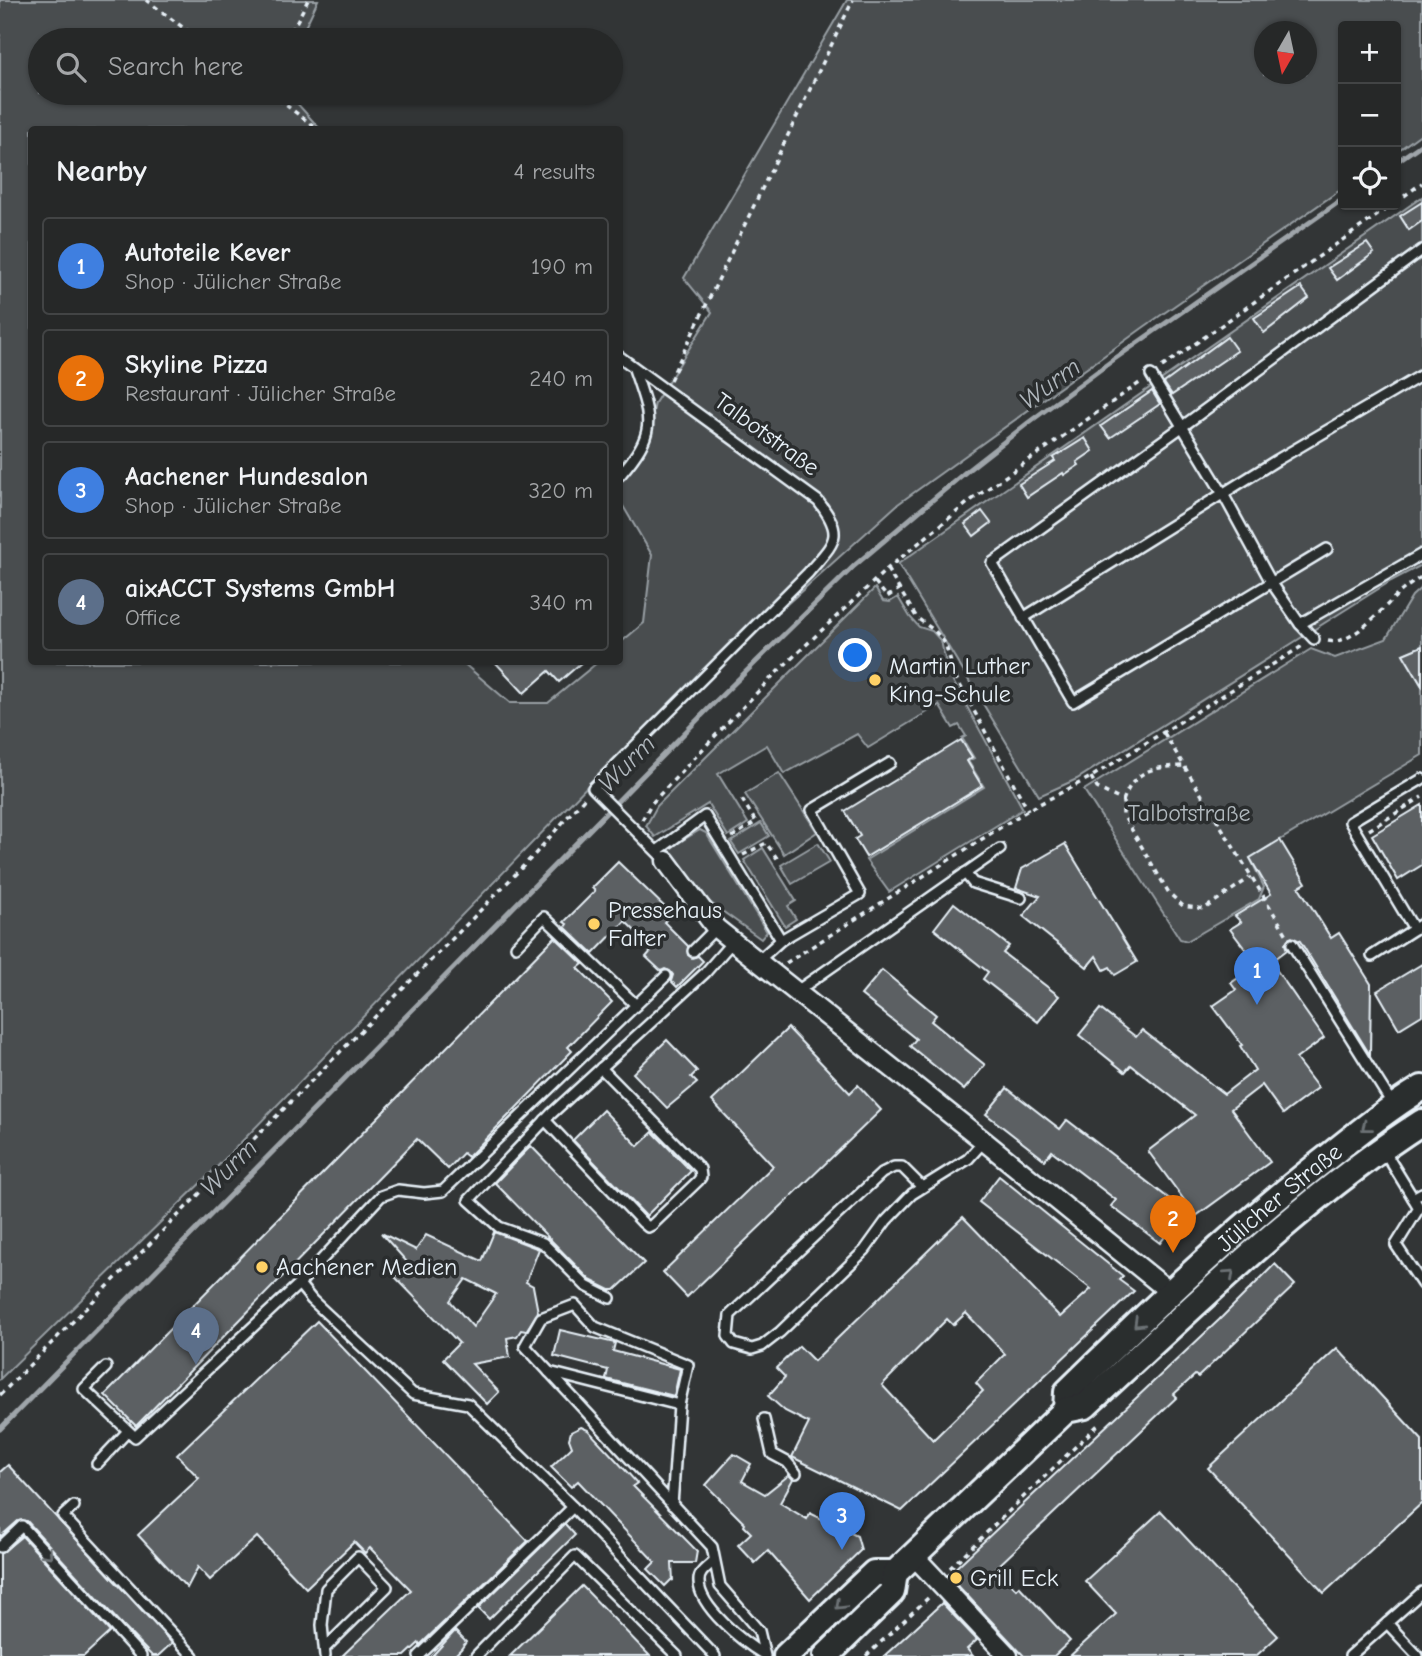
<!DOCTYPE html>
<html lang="en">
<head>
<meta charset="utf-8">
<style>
	body { margin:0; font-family:"Comic Neue",sans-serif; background:#323434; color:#f1f3f6 }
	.controls { position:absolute; right:21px; top:21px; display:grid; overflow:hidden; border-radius:7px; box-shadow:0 2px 5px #0004 }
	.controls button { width:63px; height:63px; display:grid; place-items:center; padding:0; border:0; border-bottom:2px solid #424445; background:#262828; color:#f1f3f6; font:35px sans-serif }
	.compass { position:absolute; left:1254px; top:21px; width:63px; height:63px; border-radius:50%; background:#262828; box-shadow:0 2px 5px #0004; rotate:189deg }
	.you { position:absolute; left:856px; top:656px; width:24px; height:24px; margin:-18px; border:5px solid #fff; border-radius:50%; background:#1a73e8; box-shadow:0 0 0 10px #1a73e833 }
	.badge { display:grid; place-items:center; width:46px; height:46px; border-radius:50%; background:#8abfa5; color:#fff; font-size:23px; font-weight:700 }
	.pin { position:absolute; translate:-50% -58px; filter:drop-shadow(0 2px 4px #0008) }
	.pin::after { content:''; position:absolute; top:37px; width:24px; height:21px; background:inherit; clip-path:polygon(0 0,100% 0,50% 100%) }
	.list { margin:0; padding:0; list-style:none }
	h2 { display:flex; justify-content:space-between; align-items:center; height:91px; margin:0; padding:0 28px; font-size:30px }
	h2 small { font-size:23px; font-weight:400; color:#a4a6a8 }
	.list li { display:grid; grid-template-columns:46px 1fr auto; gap:21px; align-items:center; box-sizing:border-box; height:98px; margin:0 14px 14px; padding:0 14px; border:2px solid #424445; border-radius:7px }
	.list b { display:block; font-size:26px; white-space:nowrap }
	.list p { margin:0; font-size:23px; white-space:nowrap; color:#a4a6a8 }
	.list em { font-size:23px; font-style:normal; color:#a4a6a8 }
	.icon { flex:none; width:38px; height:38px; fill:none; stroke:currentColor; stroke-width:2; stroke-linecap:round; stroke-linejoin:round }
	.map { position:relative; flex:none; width:1422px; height:1656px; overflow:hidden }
	.search { position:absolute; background:#262828; box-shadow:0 2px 5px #0004; left:28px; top:28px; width:595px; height:77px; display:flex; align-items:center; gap:18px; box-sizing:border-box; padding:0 24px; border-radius:38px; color:#a4a6a8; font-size:26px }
	.panel { position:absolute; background:#262828; box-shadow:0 2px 5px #0004; left:28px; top:126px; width:595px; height:539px; border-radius:7px }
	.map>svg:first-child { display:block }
</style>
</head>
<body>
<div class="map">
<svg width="1422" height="1656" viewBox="0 0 1422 1656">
	<rect width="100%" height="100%" fill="#323536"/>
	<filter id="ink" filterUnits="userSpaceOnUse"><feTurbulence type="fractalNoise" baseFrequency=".0143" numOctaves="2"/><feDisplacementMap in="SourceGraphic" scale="14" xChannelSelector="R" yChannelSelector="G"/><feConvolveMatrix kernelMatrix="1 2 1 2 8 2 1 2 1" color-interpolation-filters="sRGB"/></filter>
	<g filter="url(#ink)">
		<g fill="#494d4f" stroke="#989fa4" stroke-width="2" fill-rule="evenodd">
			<path d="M 0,0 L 318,0 L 299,40 L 40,40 L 40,93 L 288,93 L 320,129 L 32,130 L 32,662 L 462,662 L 510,703 L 548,703 L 598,662 L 620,662 L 620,643 L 644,623 L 652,555 L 620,501 L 620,479 L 645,449 L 655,403 L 712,312 L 684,278 L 847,0 L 1422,0 L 1422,133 L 1396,152 L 1396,26 L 1343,26 L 1343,188 L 1144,327 L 898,504 L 600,773 L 216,1168 L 0,1379 ZM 1264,32 L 1306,32 L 1306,74 L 1264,74 Z"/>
			<polygon points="1422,197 1422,565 1391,581 1077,779 1039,796 898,564"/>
			<polygon points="1422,587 1422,646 1403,654 1422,686 1422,755 1250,858 1264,887 1259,899 1187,941 1180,939 1084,790 1311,649 1335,658 1386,639 1412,596"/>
			<polygon points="875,588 883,601 890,602 898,597 910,617 919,627 932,631 941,641 948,672 1023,809 889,892 866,860 984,787 968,761 974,758 962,738 966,736 959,725 953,728 939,705 868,748 857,734 784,774 767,745 718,774 748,823 728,836 708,804 655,837 646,826 657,806"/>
			<polygon points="779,773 817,832 784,854 745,794"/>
			<polygon points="761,823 769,836 739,854 731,842"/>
			<polygon points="700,830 706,833 767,932 761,939 704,898 668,849"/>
			<polygon points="818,843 830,862 792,884 781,865"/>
			<polygon points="763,848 796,901 788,906 796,919 785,926 744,860"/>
		</g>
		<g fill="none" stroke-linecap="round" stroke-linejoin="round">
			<g stroke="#9fa5aa" stroke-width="5">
				<polyline points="1396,162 1422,144"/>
				<polyline points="0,1429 714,703 854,566 968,470 1028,423 1113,360 1343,199"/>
			</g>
		</g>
		<g fill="#5c6063" stroke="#e8f1f8" stroke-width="2" fill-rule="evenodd">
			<polygon points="1422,202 1422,221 1409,230 1400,216"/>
			<polygon points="1367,243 1374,253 1337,280 1328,268"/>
			<polygon points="1301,287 1309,298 1264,333 1254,318"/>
			<polygon points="1227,337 1237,351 1172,395 1164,383"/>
			<polygon points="1152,391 1160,404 1110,438 1101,426"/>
			<polygon points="1085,438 1093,451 1077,462 1079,465 1064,475 1063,473 1027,497 1019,484 1055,461 1053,458"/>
			<polygon points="982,511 991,523 974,536 965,524"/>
			<polygon points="1422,646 1422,686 1403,654"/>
			<polygon points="495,662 582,662 559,682 549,671 524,693"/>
			<polygon points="961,740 972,757 967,761 982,786 866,857 855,839 860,836 845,811"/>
			<polygon points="1422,805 1422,865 1398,880 1372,835"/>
			<polygon points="1280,840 1306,883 1299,887 1331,938 1339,933 1371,984 1370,1055 1300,941 1292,937 1288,939 1285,944 1287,950 1271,962 1324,1038 1296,1059 1318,1088 1283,1114 1262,1085 1231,1109 1270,1162 1196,1216 1148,1151 1195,1115 1131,1065 1125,1072 1079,1035 1100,1009 1136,1037 1142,1030 1224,1094 1255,1070 1240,1046 1242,1045 1213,1006 1236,990 1231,983 1257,965 1230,929 1241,922 1235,916 1271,894 1250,858"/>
			<polygon points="1065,844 1137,962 1115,975 1110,967 1104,970 1096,956 1087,967 1023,916 1040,896 1016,888 1022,869"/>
			<polygon points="618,862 672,914 664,922 688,946 688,955 692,958 698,956 703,961 677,987 671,981 673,975 670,971 665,969 661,971 646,957 653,949 625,921 593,954 565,927 567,924 564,922 595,891 592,888"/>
			<polygon points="954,903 1009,946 1003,953 1059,996 1038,1022 983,979 988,972 934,929"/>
			<polygon points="555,937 583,964 578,968 612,1002 568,1047 572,1051 468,1157 463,1153 448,1169 417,1139 136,1426 105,1395"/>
			<polygon points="1422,964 1422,1015 1399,1029 1377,991"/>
			<polygon points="882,970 936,1015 931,1021 985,1065 964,1090 910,1046 916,1039 861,995"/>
			<polygon points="788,1028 850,1093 858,1085 881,1110 687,1297 663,1272 773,1166 712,1101"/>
			<polygon points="667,1040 697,1071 691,1077 697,1083 667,1108 633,1073"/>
			<polygon points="1007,1088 1060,1129 1067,1120 1185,1211 1160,1243 1111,1206 1116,1200 1052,1151 1045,1160 986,1114"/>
			<polygon points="603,1110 638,1146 653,1132 691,1171 646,1216 573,1140"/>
			<polygon points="531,1146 644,1263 615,1290 610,1290 590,1280 495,1183"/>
			<path d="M 999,1176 L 1123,1276 L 1119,1280 L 1134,1291 L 902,1511 L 792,1457 L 809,1423 L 785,1411 L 768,1396 L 785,1377 L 776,1368 L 799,1346 L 814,1361 L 963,1217 L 1060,1317 L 1091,1289 L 979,1202 ZM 966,1313 L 1005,1354 L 976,1383 L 983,1391 L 933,1440 L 882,1385 L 947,1319 L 953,1325 Z"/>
			<path d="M 494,1232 L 539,1249 L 526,1282 L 533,1286 L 538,1312 L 526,1331 L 521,1330 L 517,1336 L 507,1338 L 510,1357 L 472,1364 L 499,1392 L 487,1404 L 443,1359 L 459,1343 L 395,1277 L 407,1262 L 381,1233 L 416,1250 L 426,1235 L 482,1261 ZM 466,1279 L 496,1294 L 473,1327 L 450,1301 Z"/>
			<polygon points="1275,1264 1295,1285 1198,1377 1195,1375 1174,1394 1177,1397 996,1568 1016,1589 1019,1586 1070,1641 1054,1656 1024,1656 948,1575 1219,1320"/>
			<polygon points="317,1321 528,1541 420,1645 419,1643 405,1656 342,1656 411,1590 370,1548 365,1553 354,1542 306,1588 257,1537 210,1580 198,1567 187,1588 138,1535 199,1478 177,1455"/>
			<polygon points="560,1330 615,1343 613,1351 680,1369 674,1396 606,1379 608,1370 554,1356"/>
			<polygon points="1337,1348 1422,1440 1422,1503 1324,1593 1208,1468"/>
			<polygon points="581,1427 588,1430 617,1461 637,1483 633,1486 697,1551 695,1563 672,1563 673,1581 672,1579 665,1586 648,1569 655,1562 578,1481 571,1487 551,1467 572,1447 569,1439 571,1432"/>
			<polygon points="734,1454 751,1464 742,1481 765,1494 789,1475 793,1479 780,1503 807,1519 810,1513 857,1536 861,1550 810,1599 768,1551 755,1563 738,1545 751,1533 744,1526 745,1524 706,1485"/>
			<polygon points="8,1465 172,1643 158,1656 152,1656 120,1623 27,1521 18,1521 0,1537 0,1472"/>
			<polygon points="1161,1511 1278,1636 1256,1656 1070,1656 1116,1614 1085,1581"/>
			<polygon points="565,1524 575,1535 489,1619 478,1608"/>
			<polygon points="22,1536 110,1632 84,1656 0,1656 0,1554"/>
			<polygon points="582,1586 650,1656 510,1656"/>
			<polygon points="942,1603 977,1640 967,1649 973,1656 884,1656"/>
			<polygon points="455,1631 466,1642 461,1649 454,1656 432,1656"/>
		</g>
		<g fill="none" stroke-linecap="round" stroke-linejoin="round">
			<defs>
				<g id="lane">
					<path d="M 620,357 L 818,501 C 846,537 834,542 808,573 L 593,788 L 666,861"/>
					<polyline points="1151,375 1223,494 1271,582 1300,624 1314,639"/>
					<path d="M 620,475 C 657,431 652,422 634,369"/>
					<polyline points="1327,549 1073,702 992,563 1183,426 1422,250"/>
					<polyline points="1023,618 1277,460 1422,375"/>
					<polyline points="1300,624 1422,554"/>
					<polyline points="657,851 705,816 781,940"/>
					<polyline points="965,873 973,883 1021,898"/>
					<polyline points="1414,929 1350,822 1422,779"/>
					<polyline points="1292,944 1393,1105"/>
					<polyline points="693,951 716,928"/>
					<polyline points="1372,956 1422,924"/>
					<polyline points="758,961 781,940 860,894 812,810 890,763"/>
					<polyline points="797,991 1000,849"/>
					<polyline points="636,1005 666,976"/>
					<polyline points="545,1120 642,1222 648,1227 652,1225 698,1181 701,1177 700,1169 601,1068"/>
					<polyline points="1383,1149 1413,1198 1422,1193"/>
					<polyline points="922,1187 902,1167 894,1167 882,1173 730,1315 728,1336 734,1344 752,1349 762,1346 780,1332 865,1250 886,1221 912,1194 968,1159 984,1141"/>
					<polyline points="1413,1198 1419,1208 1396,1245 1422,1284"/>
					<polyline points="299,1284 312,1300 413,1394 468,1404 573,1507 715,1656"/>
					<polyline points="610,1298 586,1286 543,1243 499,1227 469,1200 551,1114 705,973 733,941"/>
					<polyline points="106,1367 84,1389 135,1437 299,1284 381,1196 398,1190 424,1193 443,1191 636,1005 544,917 516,946"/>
					<polyline points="549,1372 679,1405"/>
					<polyline points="764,1419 772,1454 787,1462 796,1473"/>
					<polyline points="97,1464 128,1431"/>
					<polyline points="672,1505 679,1405 688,1365 595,1327 575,1305 541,1318 525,1346 712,1547 720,1586 759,1631 765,1656"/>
					<polyline points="74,1506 63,1516 193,1656"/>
					<polyline points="0,1547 22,1526 141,1656"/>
					<path d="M 714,1561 C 708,1567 698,1572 699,1582 C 699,1607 743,1642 763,1654"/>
					<polyline points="1387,1623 1418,1656"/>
					<polyline points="325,1648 387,1587 358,1557 326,1589 322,1625 325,1656"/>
					<polyline points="419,1656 573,1507"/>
					<polyline points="476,1656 575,1556 677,1656"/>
					<polyline points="1350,1656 1422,1592"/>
				</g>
				<g id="street">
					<polyline points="666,861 716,928 984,1141 1170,1292"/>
					<polyline points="913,1555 1008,1656"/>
				</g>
				<g id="secondary">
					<path id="s1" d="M 1066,1410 L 1067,1392 C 1151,1310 1235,1229 1328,1157 C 1358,1133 1389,1108 1422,1088"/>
					<polyline points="786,1656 874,1573 895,1573"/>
					<path d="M 826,1656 L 892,1592 L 895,1573 L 1066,1410 L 1085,1406 C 1193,1308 1299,1201 1422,1122"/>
				</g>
			</defs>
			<use href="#lane" stroke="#e8f1f8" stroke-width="14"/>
			<use href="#street" stroke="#e8f1f8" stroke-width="23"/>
			<use href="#secondary" stroke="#e8f1f8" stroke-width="30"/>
			<g stroke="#e8f1f8" stroke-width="3.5" stroke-dasharray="5 5" stroke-linecap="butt">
				<polyline points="146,0 200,40"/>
				<polyline points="287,40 308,0"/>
				<polyline points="270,93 319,130"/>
				<polyline points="1396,202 1422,183"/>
				<polyline points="1162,367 1392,205"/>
				<polyline points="670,380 853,0"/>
				<polyline points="887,569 917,618 935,631 945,643 955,676 1028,810"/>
				<polyline points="875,582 887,597 899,589"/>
				<path d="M 1328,641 C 1354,646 1385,604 1404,589 C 1409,585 1416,581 1422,576"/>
				<polyline points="456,665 457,662"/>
				<polyline points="1164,733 1287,935"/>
				<polyline points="1091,777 1097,788 1123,801 1123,815 1169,893 1183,906 1204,909 1251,877"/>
				<path d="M 1123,801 C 1134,769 1154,767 1184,766"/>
				<polyline points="642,820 651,804 717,734 774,675 887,569 970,501 1141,382"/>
				<polyline points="1369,830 1422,797"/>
				<polyline points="732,837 756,822 741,798"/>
				<polyline points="743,855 766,843 779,861"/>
				<polyline points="786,963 1028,810 1091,777 1304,645"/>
				<polyline points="0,1395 467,924 535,854 586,796"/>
				<polyline points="950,1568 1100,1423"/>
				<polyline points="866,1656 928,1598"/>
			</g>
			<use href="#lane" stroke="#2a2d2e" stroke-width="9"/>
			<use href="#street" stroke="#2a2d2e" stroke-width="18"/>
			<use href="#secondary" stroke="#2a2d2e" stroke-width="24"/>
		</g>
		<defs><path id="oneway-chevron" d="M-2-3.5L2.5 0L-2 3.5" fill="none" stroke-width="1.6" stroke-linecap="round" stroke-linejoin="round" transform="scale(1.75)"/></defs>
		<g stroke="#6c7275">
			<use href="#oneway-chevron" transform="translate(1366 1127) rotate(142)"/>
			<use href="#oneway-chevron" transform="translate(1230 1274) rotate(-42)"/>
			<use href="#oneway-chevron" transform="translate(1138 1323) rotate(136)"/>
			<use href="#oneway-chevron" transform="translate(48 1554) rotate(47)"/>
			<use href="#oneway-chevron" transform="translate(840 1605) rotate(136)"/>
		</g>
	</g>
	<g fill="#ffd166" stroke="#2a2d2e" stroke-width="2.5">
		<circle cx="875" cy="680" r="7"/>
		<circle cx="594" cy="924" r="7"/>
		<circle cx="262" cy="1267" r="7"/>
		<circle cx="956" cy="1578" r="7"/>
	</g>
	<g text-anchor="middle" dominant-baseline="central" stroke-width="7" stroke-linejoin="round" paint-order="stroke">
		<g font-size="24" fill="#e8f1f8" stroke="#2a2d2e">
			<text transform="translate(767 434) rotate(36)">Talbotstraße</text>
			<text stroke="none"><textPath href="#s1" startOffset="306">Jülicher Straße</textPath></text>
		</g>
		<g font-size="24" fill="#e8f1f8" stroke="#2a2d2e" text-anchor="start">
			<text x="889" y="666">Martin Luther<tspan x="889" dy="28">King-Schule</tspan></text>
			<text x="608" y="910">Pressehaus<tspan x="608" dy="28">Falter</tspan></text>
			<text x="276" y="1267">Aachener Medien</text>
			<text x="970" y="1578">Grill Eck</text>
		</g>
		<g font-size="24" fill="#b0b8bd" stroke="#2a2d2e">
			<text x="1189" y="813">Talbotstraße</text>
		</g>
		<g font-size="26" font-style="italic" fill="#b1b8be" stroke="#2a2d2e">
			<text transform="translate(1050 384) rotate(-36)">Wurm</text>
			<text transform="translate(627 764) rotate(-45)">Wurm</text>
			<text transform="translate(229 1168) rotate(-45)">Wurm</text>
		</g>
	</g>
</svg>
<div class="controls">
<button>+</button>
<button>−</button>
<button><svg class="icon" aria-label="locate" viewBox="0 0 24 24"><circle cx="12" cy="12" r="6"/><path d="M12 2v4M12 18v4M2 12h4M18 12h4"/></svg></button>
</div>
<svg class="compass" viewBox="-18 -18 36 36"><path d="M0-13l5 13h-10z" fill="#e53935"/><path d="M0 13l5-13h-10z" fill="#a4a6a8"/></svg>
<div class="you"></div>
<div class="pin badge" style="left:1257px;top:1005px;background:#3f7fe0">1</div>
<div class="pin badge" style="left:1173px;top:1253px;background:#e8710a">2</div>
<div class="pin badge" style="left:842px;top:1550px;background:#3f7fe0">3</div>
<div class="pin badge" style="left:196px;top:1365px;background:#5c6f8a">4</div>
<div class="search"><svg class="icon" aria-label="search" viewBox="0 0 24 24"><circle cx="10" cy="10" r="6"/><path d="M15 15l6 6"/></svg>Search here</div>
<section class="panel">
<h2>Nearby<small>4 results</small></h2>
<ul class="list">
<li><span class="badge" style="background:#3f7fe0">1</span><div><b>Autoteile Kever</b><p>Shop · Jülicher Straße</p></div><em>190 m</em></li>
<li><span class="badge" style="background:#e8710a">2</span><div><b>Skyline Pizza</b><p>Restaurant · Jülicher Straße</p></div><em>240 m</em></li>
<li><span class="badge" style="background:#3f7fe0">3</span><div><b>Aachener Hundesalon</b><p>Shop · Jülicher Straße</p></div><em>320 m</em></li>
<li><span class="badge" style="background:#5c6f8a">4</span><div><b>aixACCT Systems GmbH</b><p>Office</p></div><em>340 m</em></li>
</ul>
</section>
</div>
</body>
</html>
